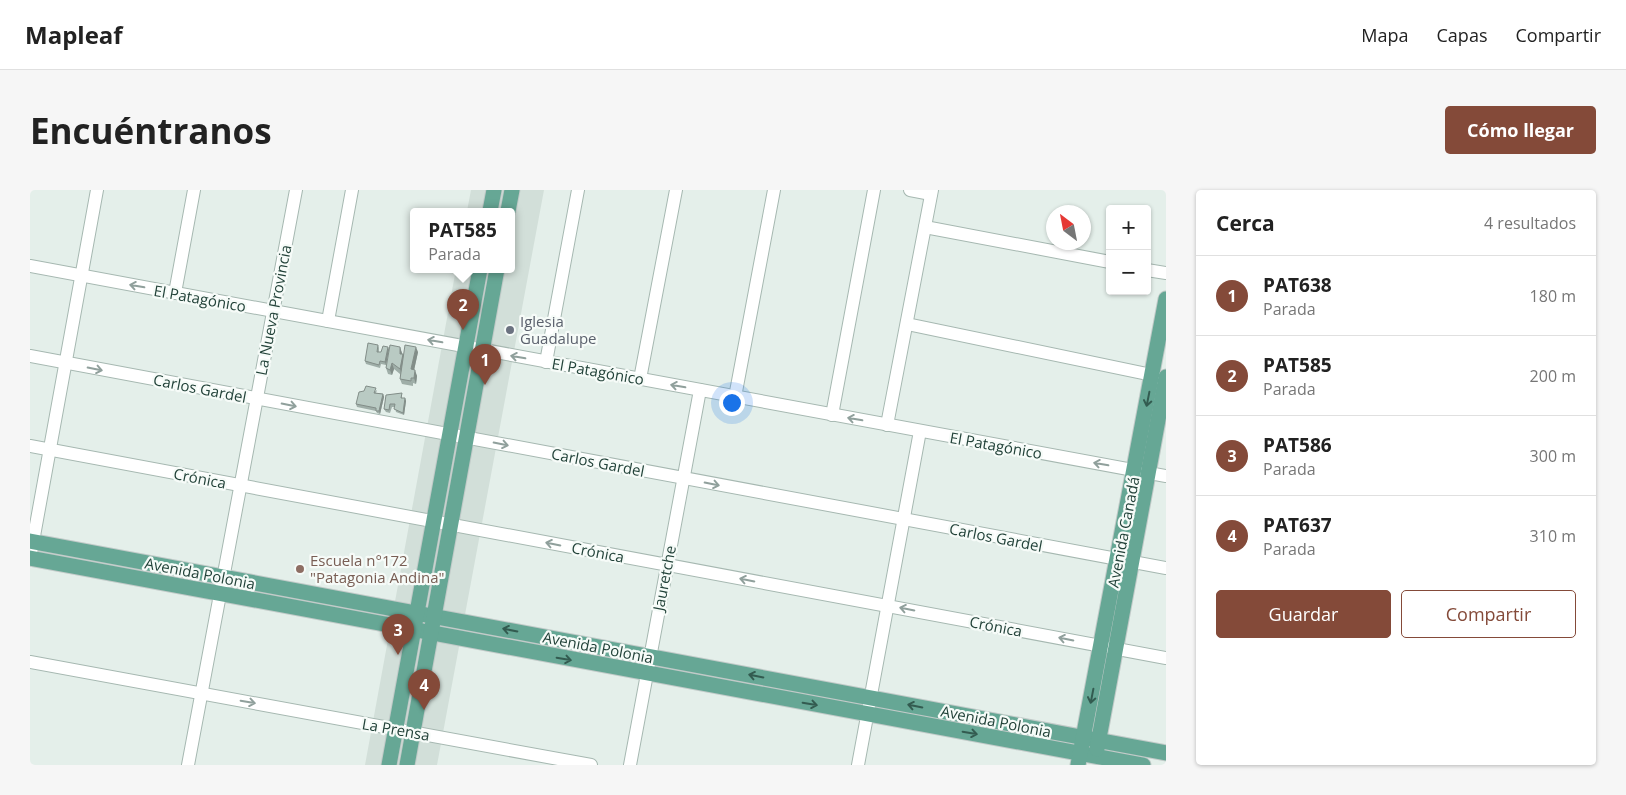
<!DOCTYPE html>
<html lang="es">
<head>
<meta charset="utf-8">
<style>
	body { margin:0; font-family:"Open Sans",sans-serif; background:#f6f6f6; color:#222 }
	.controls { position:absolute; right:15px; top:15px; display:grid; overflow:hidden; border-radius:5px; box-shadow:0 1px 4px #0004 }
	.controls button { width:45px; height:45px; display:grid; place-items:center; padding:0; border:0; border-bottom:1px solid #e0e0e0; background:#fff; color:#222; font:25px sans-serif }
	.compass { position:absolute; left:1016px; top:15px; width:45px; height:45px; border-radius:50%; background:#fff; box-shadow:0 1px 4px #0004; rotate:328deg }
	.you { position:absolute; left:701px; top:212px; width:18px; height:18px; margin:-12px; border:4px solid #fff; border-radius:50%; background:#1a73e8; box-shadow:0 0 0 8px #1a73e833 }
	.badge { display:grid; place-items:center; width:32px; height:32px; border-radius:50%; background:#844a39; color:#fff; font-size:16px; font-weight:700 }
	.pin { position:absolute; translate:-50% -41px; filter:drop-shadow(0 1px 2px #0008) }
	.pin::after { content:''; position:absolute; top:26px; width:18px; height:15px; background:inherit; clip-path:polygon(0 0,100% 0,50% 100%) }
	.popup { position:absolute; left:380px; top:18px; width:105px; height:65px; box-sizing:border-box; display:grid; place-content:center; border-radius:5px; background:#fff; filter:drop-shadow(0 1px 4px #0005); font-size:16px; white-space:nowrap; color:#767676 }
	.popup b { font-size:19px; color:#222 }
	.popup::after { content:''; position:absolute; left:50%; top:100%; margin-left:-10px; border:10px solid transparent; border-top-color:#fff }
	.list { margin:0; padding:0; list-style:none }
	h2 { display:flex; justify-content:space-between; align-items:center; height:65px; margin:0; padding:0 20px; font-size:21px }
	h2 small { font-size:16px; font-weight:400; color:#767676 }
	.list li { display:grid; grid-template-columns:32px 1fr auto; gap:15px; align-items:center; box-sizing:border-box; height:80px; padding:0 20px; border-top:1px solid #e0e0e0 }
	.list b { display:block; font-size:19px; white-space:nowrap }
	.list p { margin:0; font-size:16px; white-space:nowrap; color:#767676 }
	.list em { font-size:16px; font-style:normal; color:#767676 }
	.actions { display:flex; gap:10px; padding:15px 20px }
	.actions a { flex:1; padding:11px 0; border:1px solid #844a39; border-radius:5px; text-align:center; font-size:18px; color:#844a39 }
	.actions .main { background:#844a39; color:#fff }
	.map { position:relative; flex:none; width:1136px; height:575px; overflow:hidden; border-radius:5px }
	header { display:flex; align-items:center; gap:30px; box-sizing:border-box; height:70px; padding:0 25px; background:#fff; border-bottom:1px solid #e0e0e0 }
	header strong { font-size:24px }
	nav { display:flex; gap:28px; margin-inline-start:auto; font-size:18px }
	.intro { display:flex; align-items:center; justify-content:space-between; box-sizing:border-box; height:120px; padding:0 30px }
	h1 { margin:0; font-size:35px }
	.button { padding:12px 22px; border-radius:5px; background:#844a39; color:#fff; font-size:18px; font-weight:700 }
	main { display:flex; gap:30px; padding:0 30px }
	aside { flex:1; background:#fff; border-radius:5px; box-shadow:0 1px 4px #0004 }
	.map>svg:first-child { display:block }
</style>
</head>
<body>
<header>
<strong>Mapleaf</strong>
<nav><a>Mapa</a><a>Capas</a><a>Compartir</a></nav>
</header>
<div class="intro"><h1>Encuéntranos</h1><a class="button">Cómo llegar</a></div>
<main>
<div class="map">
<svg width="1136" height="575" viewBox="0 0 1136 575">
	<rect width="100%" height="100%" fill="#e4efea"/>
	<polygon fill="#d2dfd9" points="441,0 514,0 407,575 335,575 426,79 482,79 482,21 437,21"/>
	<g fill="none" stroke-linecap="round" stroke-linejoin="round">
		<defs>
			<g id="minor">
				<polyline points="880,0 901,4"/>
				<polyline points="895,37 1080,72"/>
				<polyline points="0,76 1136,286"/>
				<polyline points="1117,80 1136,83"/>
				<polyline points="145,103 164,0"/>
				<polyline points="298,131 322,0"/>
				<polyline points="877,134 1122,185 1130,190"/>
				<polyline points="0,166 1136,378"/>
				<polyline points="516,172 548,0"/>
				<polyline points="610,189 646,0"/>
				<polyline points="705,207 744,0"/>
				<polyline points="802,225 844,0"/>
				<polyline points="857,235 902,0"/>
				<polyline points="0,256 1136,468"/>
				<polyline points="0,368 67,0"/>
				<polyline points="0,472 561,575"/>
				<polyline points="158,575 266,0"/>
				<polyline points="600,575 670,200"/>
				<polyline points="828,575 890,241"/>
			</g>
			<g id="major">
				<polyline points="460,21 464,0"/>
				<polyline points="478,21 482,0"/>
				<polyline points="0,351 1136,563"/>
				<polyline points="0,368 1113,575"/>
				<polyline points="1067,559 1136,187"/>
				<polyline points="359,575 450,79"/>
				<polyline points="377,575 467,79"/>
				<polyline points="1048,575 1136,109"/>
			</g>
		</defs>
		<use href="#minor" stroke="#a6b8b1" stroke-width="14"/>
		<use href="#major" stroke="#c1cac8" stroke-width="17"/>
		<use href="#minor" stroke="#fff" stroke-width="12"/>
		<use href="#major" stroke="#66a795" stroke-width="15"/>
	</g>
	<g fill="#9faea8">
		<polygon points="348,155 349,158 349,162 351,162 358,157 359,160 356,175 351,174 350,178 336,174 335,171"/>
		<polygon points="370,157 372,164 388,162 384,180 387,186 386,194 383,193 383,196 372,194 370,189 370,184 364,179 362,185 358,184 356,178"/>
		<polygon points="347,200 346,203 353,204 354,207 350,224 347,223 346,221 327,217 326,214"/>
		<polygon points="372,203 372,208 375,208 376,211 374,225 366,222 365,217 362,217 360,223 356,222 354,219"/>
	</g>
	<g fill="#828d88">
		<polygon points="358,157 359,160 356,175 355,172"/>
		<polygon points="370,157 372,163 372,169 373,164 375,170 372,185 370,179"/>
		<polygon points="386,157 388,162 383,185 381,179"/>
		<polygon points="362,173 364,179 362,185 360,180"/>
		<polygon points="385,180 387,186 386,194 384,188"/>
		<polygon points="353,204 354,207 350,224 349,221"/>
		<polygon points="375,208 376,211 374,225 373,223"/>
	</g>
	<g fill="#b9cac3" stroke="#828d88">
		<polygon points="338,153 348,155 347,162 351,162 353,156 358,157 355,172 350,171 349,175 335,171"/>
		<polygon points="360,155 370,157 370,164 373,164 370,179 362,173 360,180 356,178"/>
		<polygon points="375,155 386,157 381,179 385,180 384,188 381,188 381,191 370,189"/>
		<polygon points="336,196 346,198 344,203 353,204 349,221 346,221 346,218 326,214 329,202 334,201"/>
		<polygon points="372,203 371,208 375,208 373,223 364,219 365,214 360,214 359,220 354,219 356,205"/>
	</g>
	<defs><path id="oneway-shaft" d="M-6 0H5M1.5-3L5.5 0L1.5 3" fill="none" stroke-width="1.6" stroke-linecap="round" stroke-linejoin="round" transform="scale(1.25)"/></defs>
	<g stroke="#90a09c">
		<use href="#oneway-shaft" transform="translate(107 96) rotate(-170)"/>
		<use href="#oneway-shaft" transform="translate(405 151) rotate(-170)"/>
		<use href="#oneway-shaft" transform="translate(488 167) rotate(-170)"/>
		<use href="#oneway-shaft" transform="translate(65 179) rotate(11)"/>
		<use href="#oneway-shaft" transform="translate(648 196) rotate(-170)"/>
		<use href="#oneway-shaft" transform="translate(259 215) rotate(11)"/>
		<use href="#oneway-shaft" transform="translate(825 229) rotate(-170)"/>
		<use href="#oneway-shaft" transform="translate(471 254) rotate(11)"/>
		<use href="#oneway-shaft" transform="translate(1071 274) rotate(-170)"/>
		<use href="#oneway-shaft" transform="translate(682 294) rotate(11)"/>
		<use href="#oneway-shaft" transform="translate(523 354) rotate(-169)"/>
		<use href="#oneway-shaft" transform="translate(717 390) rotate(-169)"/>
		<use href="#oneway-shaft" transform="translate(877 419) rotate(-169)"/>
		<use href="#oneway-shaft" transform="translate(1036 449) rotate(-169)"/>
		<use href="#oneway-shaft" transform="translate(218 512) rotate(10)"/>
	</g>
	<g stroke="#335b50">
		<use href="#oneway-shaft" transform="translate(1118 209) rotate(101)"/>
		<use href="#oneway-shaft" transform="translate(480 440) rotate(-169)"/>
		<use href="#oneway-shaft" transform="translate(534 469) rotate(10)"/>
		<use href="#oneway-shaft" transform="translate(726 486) rotate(-169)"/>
		<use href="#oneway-shaft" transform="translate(1062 506) rotate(101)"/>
		<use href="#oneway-shaft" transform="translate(780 514) rotate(10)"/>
		<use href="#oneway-shaft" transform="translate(885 516) rotate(-169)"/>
		<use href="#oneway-shaft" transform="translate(940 543) rotate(10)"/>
	</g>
	<circle fill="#6b7280" stroke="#f6fbf8" stroke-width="2" cx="480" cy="140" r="5"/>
	<circle fill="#8d6e63" stroke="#f6fbf8" stroke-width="2" cx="270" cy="379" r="5"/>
	<g text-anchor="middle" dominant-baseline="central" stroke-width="4.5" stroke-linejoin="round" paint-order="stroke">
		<g font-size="15" fill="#224239" stroke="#f6fbf8">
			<text transform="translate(170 108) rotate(10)">El Patagónico</text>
			<text transform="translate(243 120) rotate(-79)">La Nueva Provincia</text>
			<text transform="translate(568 181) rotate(10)">El Patagónico</text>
			<text transform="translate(170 198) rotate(11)">Carlos Gardel</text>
			<text transform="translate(966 255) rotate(10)">El Patagónico</text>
			<text transform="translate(568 272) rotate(11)">Carlos Gardel</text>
			<text transform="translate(170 288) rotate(11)">Crónica</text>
			<text transform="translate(1093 342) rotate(-79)">Avenida Canadá</text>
			<text transform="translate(966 347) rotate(11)">Carlos Gardel</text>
			<text transform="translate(568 362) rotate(11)">Crónica</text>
			<text transform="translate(170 383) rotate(11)">Avenida Polonia</text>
			<text transform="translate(634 388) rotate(-79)">Jauretche</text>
			<text transform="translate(966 436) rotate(11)">Crónica</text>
			<text transform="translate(568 457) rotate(11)">Avenida Polonia</text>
			<text transform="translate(966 531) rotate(11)">Avenida Polonia</text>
			<text transform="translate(366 539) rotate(10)">La Prensa</text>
		</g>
		<g font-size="15" fill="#5b616d" stroke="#f6fbf8" text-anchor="start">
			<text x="490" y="131">Iglesia<tspan x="490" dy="17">Guadalupe</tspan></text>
		</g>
		<g font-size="15" fill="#785e54" stroke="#f6fbf8" text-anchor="start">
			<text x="280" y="370">Escuela n°172<tspan x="280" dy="17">"Patagonia Andina"</tspan></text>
		</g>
	</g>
</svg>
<div class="controls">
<button>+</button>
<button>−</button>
</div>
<svg class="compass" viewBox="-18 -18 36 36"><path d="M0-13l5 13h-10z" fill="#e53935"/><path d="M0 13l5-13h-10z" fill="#767676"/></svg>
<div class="you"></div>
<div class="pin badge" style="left:455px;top:195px">1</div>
<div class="pin badge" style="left:433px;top:140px">2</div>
<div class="popup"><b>PAT585</b>Parada</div>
<div class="pin badge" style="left:368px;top:465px">3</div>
<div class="pin badge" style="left:394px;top:520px">4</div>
</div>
<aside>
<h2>Cerca<small>4 resultados</small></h2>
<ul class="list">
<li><span class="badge">1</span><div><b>PAT638</b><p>Parada</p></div><em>180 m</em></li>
<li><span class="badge">2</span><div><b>PAT585</b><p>Parada</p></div><em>200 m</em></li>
<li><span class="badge">3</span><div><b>PAT586</b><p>Parada</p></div><em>300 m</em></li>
<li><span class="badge">4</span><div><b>PAT637</b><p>Parada</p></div><em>310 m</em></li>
</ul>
<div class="actions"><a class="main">Guardar</a><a>Compartir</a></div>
</aside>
</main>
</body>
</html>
